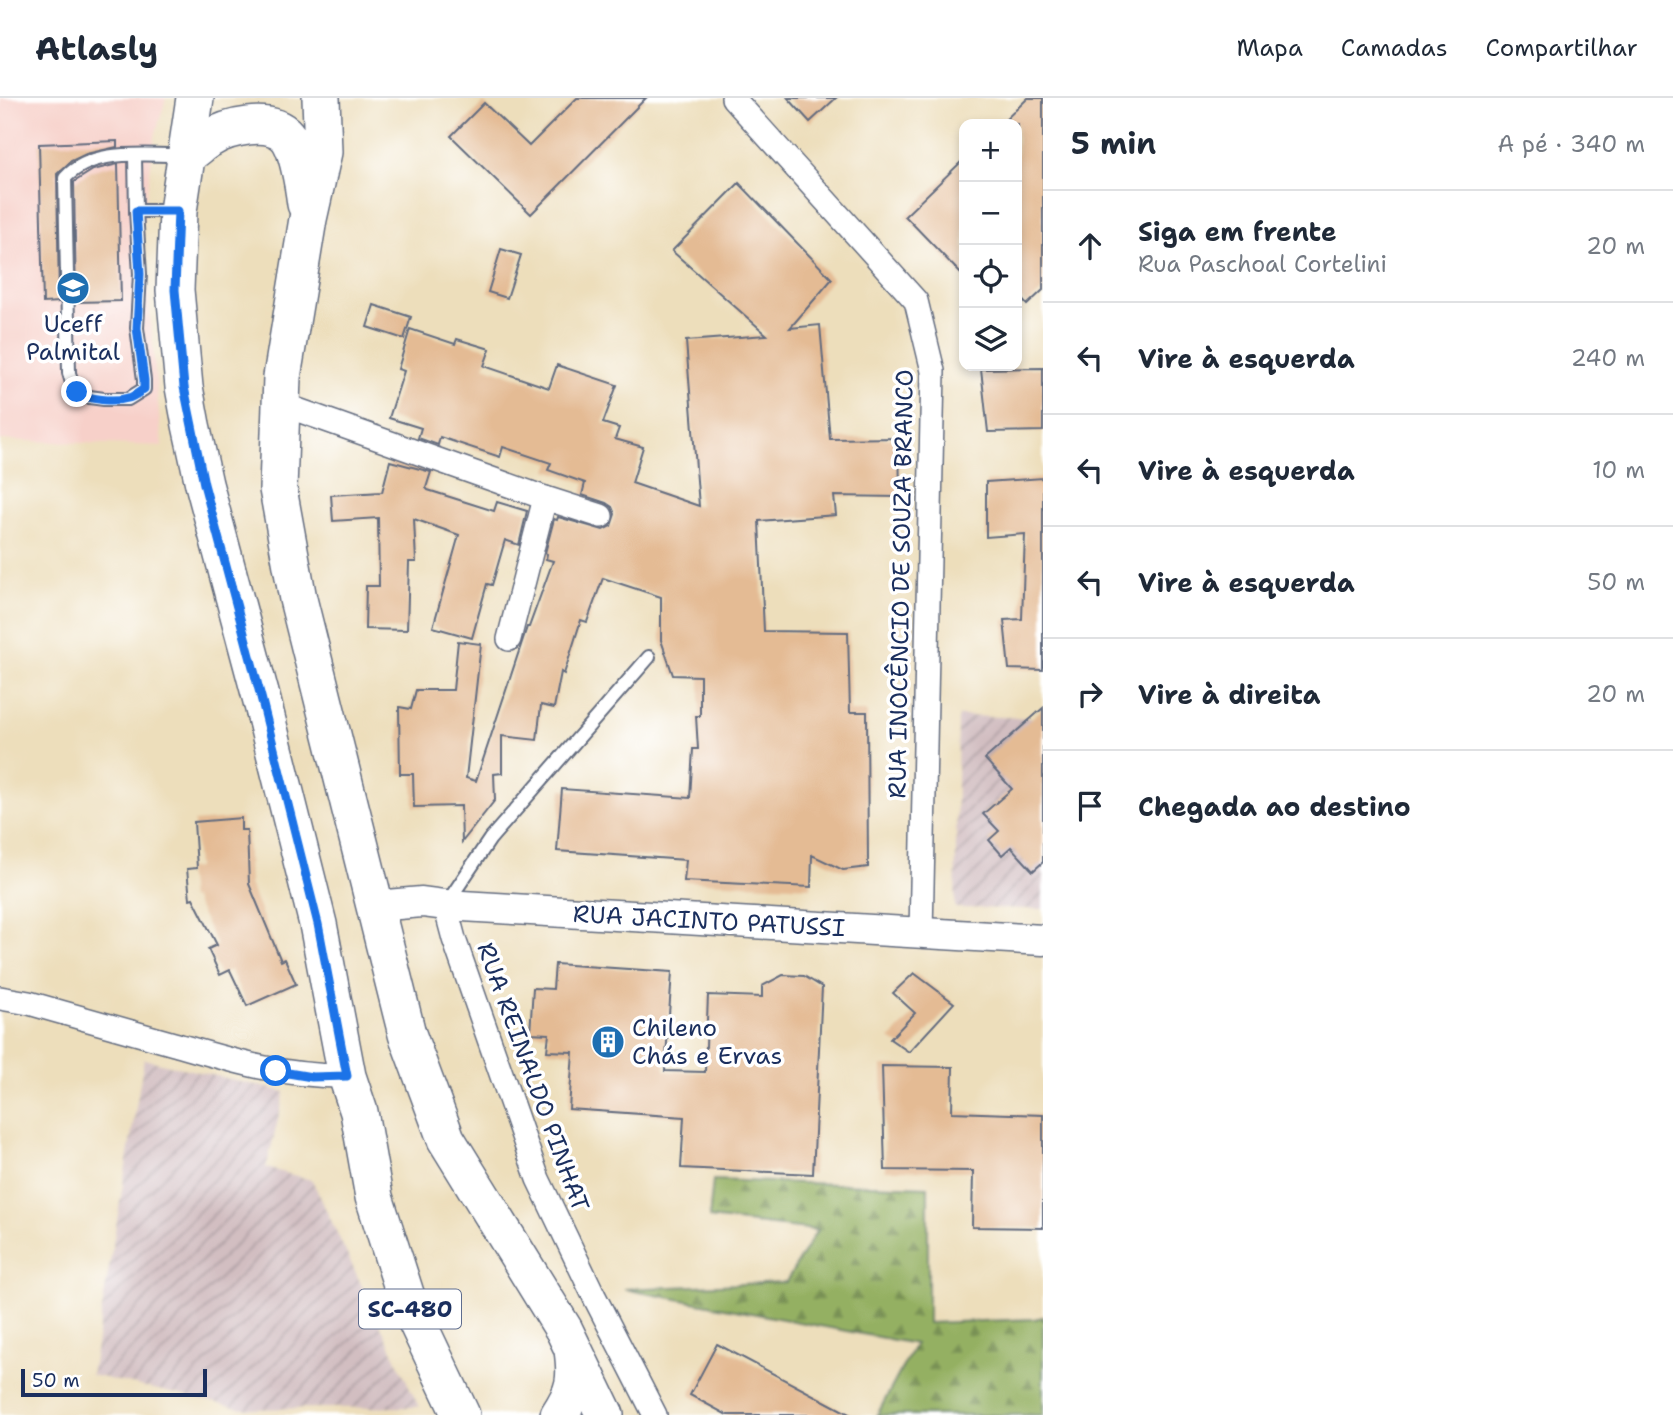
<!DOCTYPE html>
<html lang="pt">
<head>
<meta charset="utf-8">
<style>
	body { margin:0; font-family:"Shantell Sans",sans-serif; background:#f6f6f7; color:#1f2937 }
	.controls { position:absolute; right:21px; top:21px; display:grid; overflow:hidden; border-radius:14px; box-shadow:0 4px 10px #0003 }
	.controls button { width:63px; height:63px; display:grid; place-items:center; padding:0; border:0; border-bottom:2px solid #e0e1e3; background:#fff; color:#1f2937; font:35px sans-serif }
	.scale { position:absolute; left:21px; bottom:18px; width:186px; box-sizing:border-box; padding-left:7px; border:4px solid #1b2f5e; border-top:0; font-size:19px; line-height:24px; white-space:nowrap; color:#1b2f5e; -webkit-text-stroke:5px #fff; paint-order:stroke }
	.stop { position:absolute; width:21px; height:21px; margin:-16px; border:5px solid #1a73e8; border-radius:50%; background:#fff }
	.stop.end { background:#1a73e8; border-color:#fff; box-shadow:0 2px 7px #0008 }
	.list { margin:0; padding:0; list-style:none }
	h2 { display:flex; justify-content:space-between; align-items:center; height:91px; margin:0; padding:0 28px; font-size:30px }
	h2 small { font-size:23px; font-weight:400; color:#747a83 }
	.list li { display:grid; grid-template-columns:46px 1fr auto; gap:21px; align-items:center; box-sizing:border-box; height:112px; padding:0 28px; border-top:2px solid #e0e1e3 }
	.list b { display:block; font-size:26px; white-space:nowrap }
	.list p { margin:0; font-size:23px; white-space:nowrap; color:#747a83 }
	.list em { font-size:23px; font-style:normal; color:#747a83 }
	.icon { flex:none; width:38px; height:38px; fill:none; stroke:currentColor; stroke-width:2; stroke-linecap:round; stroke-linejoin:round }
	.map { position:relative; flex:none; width:1043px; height:1317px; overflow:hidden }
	header { display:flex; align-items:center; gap:42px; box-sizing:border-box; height:98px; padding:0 35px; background:#fff; border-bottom:2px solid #e0e1e3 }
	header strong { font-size:33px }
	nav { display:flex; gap:38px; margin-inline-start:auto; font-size:24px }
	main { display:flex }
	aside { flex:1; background:#fff }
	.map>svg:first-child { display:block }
</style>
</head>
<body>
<header>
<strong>Atlasly</strong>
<nav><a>Mapa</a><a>Camadas</a><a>Compartilhar</a></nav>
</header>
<main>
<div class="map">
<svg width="1043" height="1317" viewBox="0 0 1043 1317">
	<defs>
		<pattern id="industrial-furrows" width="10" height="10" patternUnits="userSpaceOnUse" patternTransform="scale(1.75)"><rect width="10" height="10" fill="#d2bec1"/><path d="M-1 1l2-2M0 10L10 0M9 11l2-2" fill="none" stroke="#aa9ba0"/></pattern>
		<pattern id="forest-firs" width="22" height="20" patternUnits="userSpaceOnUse" patternTransform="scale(1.75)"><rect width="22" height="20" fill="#94b062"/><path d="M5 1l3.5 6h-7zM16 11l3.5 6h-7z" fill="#789054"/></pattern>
	</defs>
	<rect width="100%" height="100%" fill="#fff"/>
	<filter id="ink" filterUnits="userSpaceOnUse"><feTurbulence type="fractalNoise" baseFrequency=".0143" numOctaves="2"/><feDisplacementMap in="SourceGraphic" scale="14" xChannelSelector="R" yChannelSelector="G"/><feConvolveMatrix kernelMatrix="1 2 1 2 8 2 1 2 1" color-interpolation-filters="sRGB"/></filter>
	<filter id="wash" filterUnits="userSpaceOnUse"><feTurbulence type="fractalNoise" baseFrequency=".00686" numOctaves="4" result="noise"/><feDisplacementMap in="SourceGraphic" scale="28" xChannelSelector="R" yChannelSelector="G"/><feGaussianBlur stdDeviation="1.57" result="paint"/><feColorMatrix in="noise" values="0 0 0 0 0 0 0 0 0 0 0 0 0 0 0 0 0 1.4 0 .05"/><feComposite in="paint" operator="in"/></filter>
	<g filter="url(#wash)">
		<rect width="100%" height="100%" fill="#eddebb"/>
		<polygon fill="#f7d0c9" points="0,0 166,0 155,38 142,130 162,348 0,342"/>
		<g fill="url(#industrial-furrows)">
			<polygon points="958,618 1043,620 1043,811 955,810"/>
			<polygon points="144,961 285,994 266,1070 312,1082 419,1309 243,1311 91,1277"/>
		</g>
		<polygon fill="url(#forest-firs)" stroke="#587060" stroke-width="2" points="713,1082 928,1089 928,1225 1034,1221 1043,1219 1043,1317 877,1317 915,1246 624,1191 786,1184 817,1132 709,1120"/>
		<g id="blocks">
			<g fill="#e4bb94">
				<polygon points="577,0 646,0 531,116 451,38 484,5 529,48"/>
				<polygon points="788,0 836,0 810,24"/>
				<polygon points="1028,0 1043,0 1043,192 1027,207 1017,196 1017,26 1001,26"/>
				<polygon points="117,43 117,49 86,56 71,63 57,76 59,204 43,205 39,46"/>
				<polygon points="964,61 964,179 905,118"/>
				<polygon points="118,66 121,203 76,204 74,84 93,72"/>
				<polygon points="739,85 832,181 790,230 820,227 830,341 899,340 900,399 834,398 836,417 759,423 764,533 848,534 850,614 867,614 868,769 843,772 812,757 811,789 684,783 686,762 557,753 562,691 690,700 693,651 698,651 696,618 700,618 700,578 673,577 661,542 661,499 603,480 587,524 581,522 564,576 561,574 554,610 541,607 537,642 502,638 502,675 494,676 495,702 462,744 461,708 414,709 413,676 400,676 399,609 411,611 416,592 453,592 458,543 481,546 466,680 476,683 527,529 529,529 553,463 546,461 547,456 545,455 554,421 557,422 558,419 603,432 611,428 615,416 612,409 606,405 582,397 585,385 548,372 551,365 503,349 500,359 440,339 438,347 418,340 421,330 389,320 404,273 398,271 410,231 455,246 457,241 490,251 484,268 549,290 557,267 617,287 603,325 619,330 615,341 643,349 632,385 699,408 686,243 767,237 672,153"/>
				<polygon points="501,151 521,157 507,200 488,194"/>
				<polygon points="374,207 411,219 404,241 367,229"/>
				<polygon points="1043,270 1043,333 988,334 981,271"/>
				<polygon points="390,363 431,374 426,390 428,392 494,413 497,404 527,413 519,447 505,442 492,487 487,486 472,540 433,529 459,437 414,421 416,464 409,464 407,532 365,531 366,488 379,488 378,420 333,423 331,397 382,394"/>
				<polygon points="1043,380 1043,572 1009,571 1004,522 1022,521 1025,436 986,439 986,384"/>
				<polygon points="1043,610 1043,764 1033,773 1011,749 1002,757 989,742 999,733 983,716 1012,691 985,661"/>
				<polygon points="241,720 241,732 247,732 249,786 281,863 285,861 296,886 247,908 230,872 220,877 208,851 217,847 193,800 190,801 187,771 197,770 194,724"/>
				<polygon points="555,866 672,874 665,973 705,974 708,897 762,899 762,888 783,877 804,878 822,889 813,1076 681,1070 684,1019 569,1011 573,954 547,953 549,936 530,935 533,890 553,891"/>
				<polygon points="914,875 954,905 909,954 890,941 915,915 893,895"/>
				<polygon points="882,968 953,969 952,1014 1043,1017 1043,1130 972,1129 973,1073 885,1072"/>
				<polygon points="717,1246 851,1317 727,1317 690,1297"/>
			</g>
		</g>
	</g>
	<g filter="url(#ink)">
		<use href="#blocks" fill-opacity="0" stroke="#646c7f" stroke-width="2"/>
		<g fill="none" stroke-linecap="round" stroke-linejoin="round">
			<defs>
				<g id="service">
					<polyline points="135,58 136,113"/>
					<path d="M 176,113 L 136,113 L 140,176 L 137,230 L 144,282 L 144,291 L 128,301 L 104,301 L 82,298 L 73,288 L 69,275 L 65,80 C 94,49 144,58 183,57"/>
					<polyline points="447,805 490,741 649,559"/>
				</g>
				<g id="minor">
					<polyline points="733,0 916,203 933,273 921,835"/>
					<polyline points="281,306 545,400 601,418"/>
					<polyline points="509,541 545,400"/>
					<polyline points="445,807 454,841 538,1081 594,1198 655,1317"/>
					<path d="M 0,900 L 29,905 C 77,919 125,932 174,946 C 233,963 284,979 347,978"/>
				</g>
				<polyline id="tertiary" points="375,808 422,804 445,807 1043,842"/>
				<g id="primary">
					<polyline points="195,0 178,113 175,192 184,289 191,327 204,386 261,599 318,826 347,978 359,1014 374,1099 408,1205 461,1317"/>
					<polyline points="321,0 323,54 308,121 282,279 278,391 298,501 407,936 446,1041 564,1232 605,1317"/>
					<path d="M 187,57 C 195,52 202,45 209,41 C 228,29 270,19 287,38 C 298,50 304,90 306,106"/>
					<path d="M 559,1317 C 575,1293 577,1281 573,1252"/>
				</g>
			</defs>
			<use href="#service" stroke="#646c7f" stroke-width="16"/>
			<use href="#minor" stroke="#646c7f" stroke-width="26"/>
			<use href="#tertiary" stroke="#646c7f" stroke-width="33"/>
			<use href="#primary" stroke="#646c7f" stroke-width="40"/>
			<use href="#service" stroke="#fff" stroke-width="12"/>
			<use href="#minor" stroke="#fff" stroke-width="23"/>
			<use href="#tertiary" stroke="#fff" stroke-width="30"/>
			<use href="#primary" stroke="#fff" stroke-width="37"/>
		</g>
	</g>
	<g fill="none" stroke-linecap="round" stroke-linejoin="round" filter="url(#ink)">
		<path stroke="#1a73e8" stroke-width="9" d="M 77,294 C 88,302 115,304 128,300 C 134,299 139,294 144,291 L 144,282 L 137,230 L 140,176 L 136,113 L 178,113 L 175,192 L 184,289 L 204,386 L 261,599 L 318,826 L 347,978 L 312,979 L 276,973"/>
	</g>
	<defs>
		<symbol id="university-disc" viewBox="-11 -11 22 22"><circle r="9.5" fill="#1f6fb2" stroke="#fff"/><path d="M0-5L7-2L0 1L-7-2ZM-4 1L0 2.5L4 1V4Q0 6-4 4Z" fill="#fff"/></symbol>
		<symbol id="building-disc" viewBox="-11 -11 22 22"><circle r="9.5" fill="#1f6fb2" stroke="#fff"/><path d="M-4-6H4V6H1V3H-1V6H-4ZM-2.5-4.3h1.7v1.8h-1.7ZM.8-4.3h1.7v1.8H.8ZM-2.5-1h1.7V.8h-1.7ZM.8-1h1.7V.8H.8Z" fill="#fff"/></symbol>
	</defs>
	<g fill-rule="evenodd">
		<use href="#university-disc" x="54" y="171" width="38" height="38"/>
		<use href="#building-disc" x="589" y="925" width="38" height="38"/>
	</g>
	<g text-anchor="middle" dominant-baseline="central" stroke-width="7" stroke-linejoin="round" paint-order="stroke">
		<rect fill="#fff" stroke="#5f6d8e" stroke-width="2" x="359" y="1191.5" width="102" height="39" rx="5"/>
		<g font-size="23" font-weight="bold" fill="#1b2f5e">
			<text x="410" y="1211">SC-480</text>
		</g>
		<g font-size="24" fill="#1b2f5e" stroke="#fff">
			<text x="73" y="226">Uceff<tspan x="73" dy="28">Palmital</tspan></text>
			<text x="632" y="930" text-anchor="start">Chileno<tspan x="632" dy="28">Chás e Ervas</tspan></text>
		</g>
		<g font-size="24" fill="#1b2f5e" stroke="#fff">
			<text transform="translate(901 486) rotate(-89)">RUA INOCÊNCIO DE SOUZA BRANCO</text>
			<text transform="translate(709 823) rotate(3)">RUA JACINTO PATUSSI</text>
			<text transform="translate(533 979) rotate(70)">RUA REINALDO PINHAT</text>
		</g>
	</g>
</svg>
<div class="controls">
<button>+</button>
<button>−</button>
<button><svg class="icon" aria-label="locate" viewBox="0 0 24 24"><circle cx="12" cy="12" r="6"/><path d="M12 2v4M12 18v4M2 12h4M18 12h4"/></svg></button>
<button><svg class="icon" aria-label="layers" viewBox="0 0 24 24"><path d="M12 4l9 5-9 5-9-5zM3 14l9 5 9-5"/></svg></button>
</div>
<div class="scale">50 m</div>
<div class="stop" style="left:276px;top:973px"></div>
<div class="stop end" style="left:77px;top:294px"></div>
</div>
<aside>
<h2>5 min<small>A pé · 340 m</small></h2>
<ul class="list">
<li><svg class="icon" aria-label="ahead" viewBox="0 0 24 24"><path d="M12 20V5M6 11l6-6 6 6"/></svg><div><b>Siga em frente</b><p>Rua Paschoal Cortelini</p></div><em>20 m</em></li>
<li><svg class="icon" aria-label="left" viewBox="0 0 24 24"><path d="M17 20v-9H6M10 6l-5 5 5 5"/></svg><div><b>Vire à esquerda</b></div><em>240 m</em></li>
<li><svg class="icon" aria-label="left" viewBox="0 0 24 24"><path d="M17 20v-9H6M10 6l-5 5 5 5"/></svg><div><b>Vire à esquerda</b></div><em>10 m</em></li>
<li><svg class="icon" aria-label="left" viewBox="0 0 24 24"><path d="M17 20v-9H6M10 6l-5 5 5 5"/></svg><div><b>Vire à esquerda</b></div><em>50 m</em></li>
<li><svg class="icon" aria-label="right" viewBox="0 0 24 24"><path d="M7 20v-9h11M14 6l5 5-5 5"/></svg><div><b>Vire à direita</b></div><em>20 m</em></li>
<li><svg class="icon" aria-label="arrive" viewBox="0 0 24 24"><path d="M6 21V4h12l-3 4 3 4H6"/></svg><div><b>Chegada ao destino</b></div></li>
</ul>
</aside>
</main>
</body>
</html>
